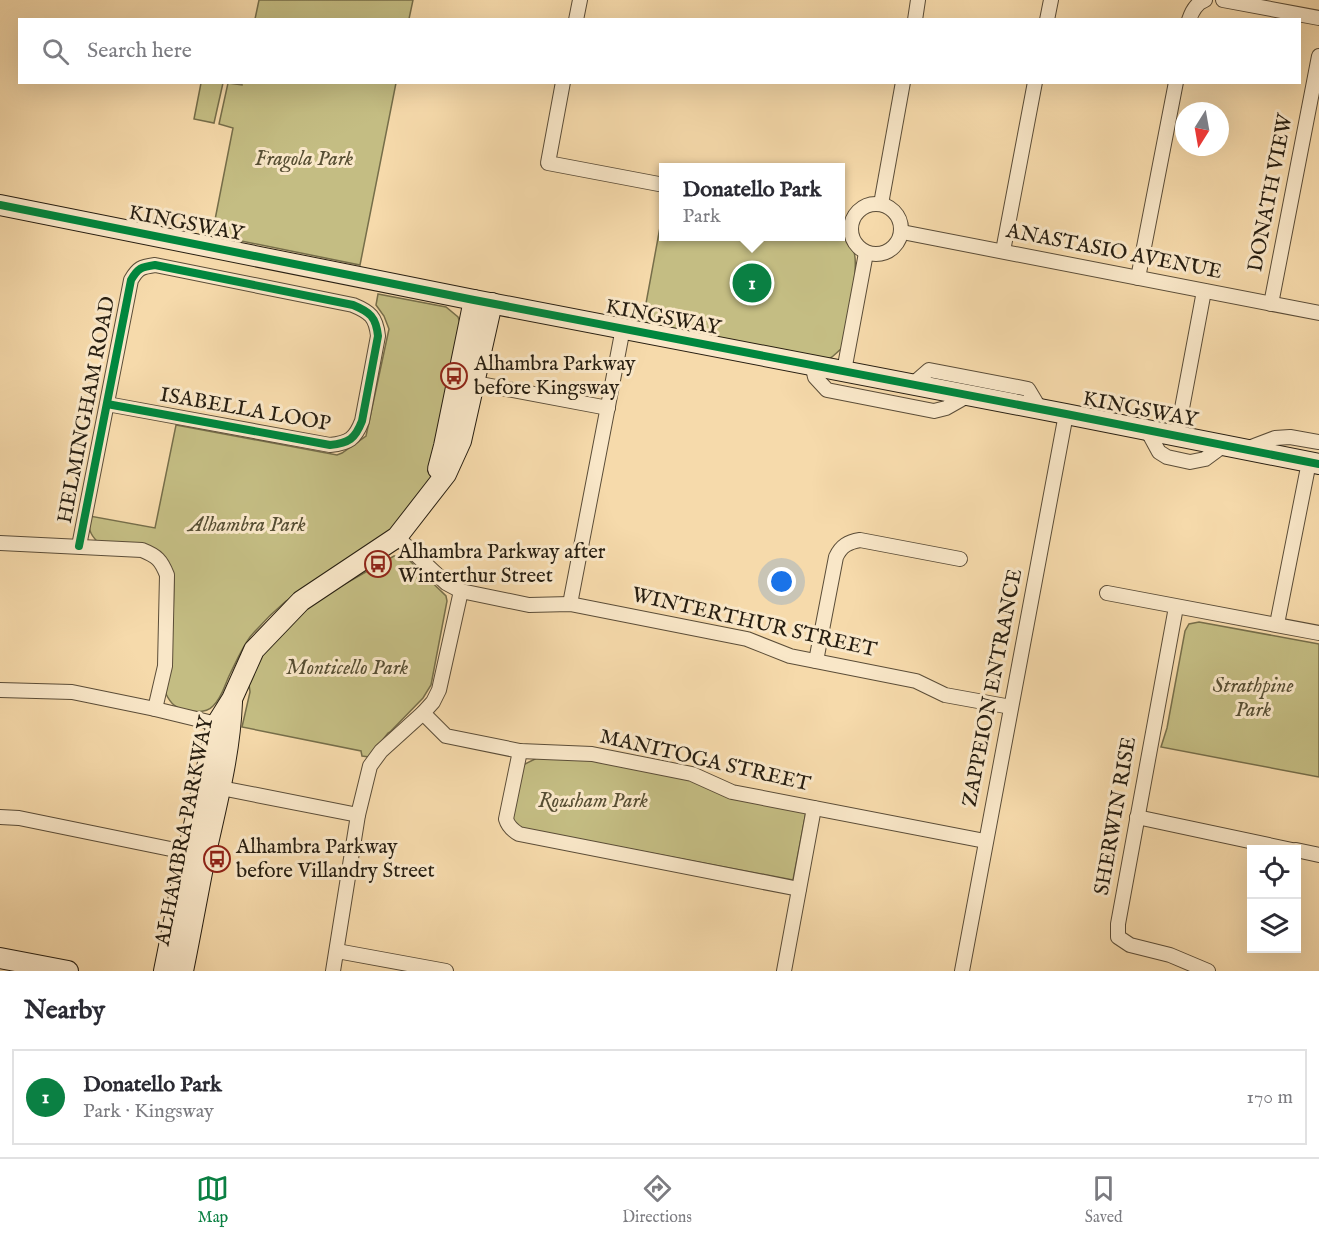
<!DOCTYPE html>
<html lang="en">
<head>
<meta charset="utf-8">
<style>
	body { margin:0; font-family:"IM FELL English",serif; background:#f7f7f7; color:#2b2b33 }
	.controls { position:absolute; right:18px; bottom:18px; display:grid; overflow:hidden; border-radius:0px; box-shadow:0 6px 24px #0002 }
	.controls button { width:54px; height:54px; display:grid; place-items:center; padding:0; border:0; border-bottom:2px solid #e1e1e2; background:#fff; color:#2b2b33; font:30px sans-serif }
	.compass { position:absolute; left:1175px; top:102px; width:54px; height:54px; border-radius:50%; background:#fff; box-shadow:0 6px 24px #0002; rotate:191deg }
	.you { position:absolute; left:782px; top:582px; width:21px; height:21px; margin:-15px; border:4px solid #fff; border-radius:50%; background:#1a73e8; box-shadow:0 0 0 9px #1a73e833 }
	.badge { display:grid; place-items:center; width:39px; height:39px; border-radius:50%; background:#0b8043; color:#fff; font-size:20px; font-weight:700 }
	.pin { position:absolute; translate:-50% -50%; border:3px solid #fff; box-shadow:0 2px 6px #0006 }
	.popup { position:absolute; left:659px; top:163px; width:186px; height:78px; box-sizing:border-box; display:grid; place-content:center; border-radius:0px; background:#fff; filter:drop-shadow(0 2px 4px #0005); font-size:20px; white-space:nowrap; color:#7c7c81 }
	.popup b { font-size:22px; color:#2b2b33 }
	.popup::after { content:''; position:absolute; left:50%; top:100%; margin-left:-12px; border:12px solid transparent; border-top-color:#fff }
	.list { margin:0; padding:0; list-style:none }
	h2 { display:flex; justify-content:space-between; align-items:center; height:78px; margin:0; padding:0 24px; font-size:26px }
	h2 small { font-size:20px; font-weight:400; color:#7c7c81 }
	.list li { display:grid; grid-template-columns:39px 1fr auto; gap:18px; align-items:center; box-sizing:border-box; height:96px; margin:0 12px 12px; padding:0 12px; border:2px solid #e1e1e2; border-radius:0px }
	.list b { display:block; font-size:22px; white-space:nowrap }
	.list p { margin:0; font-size:20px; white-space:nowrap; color:#7c7c81 }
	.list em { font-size:20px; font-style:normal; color:#7c7c81 }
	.icon { flex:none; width:33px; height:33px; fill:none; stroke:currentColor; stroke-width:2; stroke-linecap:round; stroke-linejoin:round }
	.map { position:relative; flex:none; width:1319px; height:971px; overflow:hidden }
	.search { position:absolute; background:#fff; box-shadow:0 6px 24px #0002; left:18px; right:18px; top:18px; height:66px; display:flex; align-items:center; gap:15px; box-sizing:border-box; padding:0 21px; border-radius:0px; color:#7c7c81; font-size:22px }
	.sheet { height:186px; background:#fff }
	nav { display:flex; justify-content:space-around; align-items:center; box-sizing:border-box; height:84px; border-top:2px solid #e1e1e2; background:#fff; font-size:16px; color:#7c7c81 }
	nav a { display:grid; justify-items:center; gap:3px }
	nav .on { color:#0b8043 }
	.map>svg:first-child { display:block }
</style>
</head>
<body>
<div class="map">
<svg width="1319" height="971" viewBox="0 0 1319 971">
	<rect width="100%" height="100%" fill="#f6daab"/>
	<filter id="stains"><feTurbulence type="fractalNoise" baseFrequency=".00333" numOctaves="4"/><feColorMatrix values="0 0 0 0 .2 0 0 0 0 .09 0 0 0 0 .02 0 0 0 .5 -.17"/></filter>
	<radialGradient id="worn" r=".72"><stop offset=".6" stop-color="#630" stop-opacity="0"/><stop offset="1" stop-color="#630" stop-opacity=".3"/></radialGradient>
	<g fill="#c4bd83" stroke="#766e4a" stroke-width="1.5">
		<polygon points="259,0 413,0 409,19 255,19"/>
		<polygon points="201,83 223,83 214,123 194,119"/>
		<polygon points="242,83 396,83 360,265 212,235 233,128 219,124 228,83 242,85"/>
		<path d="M 663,211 L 664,236 L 840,236 L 841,235 C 846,239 850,242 853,249 C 861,266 846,326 842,348 L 832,357 L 827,360 L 642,325 Z"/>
		<path d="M 378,294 L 446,307 L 458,317 L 463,331 L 430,495 L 397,537 L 286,601 C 273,612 261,624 250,637 C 242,648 236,662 230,674 C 225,684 222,698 213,706 C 205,715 183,712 174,705 C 170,702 168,698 166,694 L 173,621 L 174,578 L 170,565 L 98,542 C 89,534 88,527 90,516 L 155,528 L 176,425 L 337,455 L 342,453 L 366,436 L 389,329 L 384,316 L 376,305 Z"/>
		<polygon points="394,556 402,556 409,560 446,596 447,601 431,685 423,698 390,732 388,733 369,757 362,756 361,751 242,727 250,692 248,676 283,623 334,590"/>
		<polygon points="1199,622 1319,644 1319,777 1161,747 1167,728 1185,631 1189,624"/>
		<polygon points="537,758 590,760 690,780 806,812 793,880 524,829 516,825 511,818 523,765"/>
	</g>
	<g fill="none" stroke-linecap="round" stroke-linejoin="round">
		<defs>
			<g id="street">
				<polyline points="1223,0 1319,18"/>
				<polyline points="576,20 580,0"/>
				<polyline points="915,20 918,0"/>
				<polyline points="1047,20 1051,0"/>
				<path d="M 1189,20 C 1192,11 1196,3 1205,0"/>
				<polyline points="563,82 548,163 664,185"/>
				<circle cx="876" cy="229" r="25"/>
				<polyline points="881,204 903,82"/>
				<polyline points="902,232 1319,313"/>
				<polyline points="1003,251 1035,82"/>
				<polyline points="1138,278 1176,82"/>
				<polyline points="1271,304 1319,56"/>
				<polyline points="812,364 815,377 827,390 934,411 946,408 969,395"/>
				<polyline points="844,371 866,253"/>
				<polyline points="475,383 608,408"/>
				<polyline points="913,384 929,370 1028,389 1040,409"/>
				<polyline points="1147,430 1159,452 1167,457 1190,462 1205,459 1224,445"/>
				<polyline points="1177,435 1204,291"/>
				<polyline points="1246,449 1275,438 1290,437 1319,442"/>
				<polyline points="397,537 446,583 461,591 529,605 570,604 747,639 790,656 916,681 945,695 1011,707"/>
				<path d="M 0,543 L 142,550 C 157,556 161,560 167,575 L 165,666 L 155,709"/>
				<path d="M 79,546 L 131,280 C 138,268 141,267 155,265 L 353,305 C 370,312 376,317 378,336 L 362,421 C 355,439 349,443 330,445 L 107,404"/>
				<polyline points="1107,593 1319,633"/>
				<polyline points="570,604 623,328"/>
				<polyline points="1176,607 1118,924 1118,937 1130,945 1170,955 1208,971"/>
				<polyline points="1277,624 1309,462"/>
				<path d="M 816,661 L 836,557 C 841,546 848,542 860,540 L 960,559"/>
				<polyline points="0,690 72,692 155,709 225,726"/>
				<polyline points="423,713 446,736 520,751 592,754 692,774 732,792 985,841"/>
				<path d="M 520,751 L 506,819 C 508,826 512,830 519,834 L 799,889"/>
				<polyline points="221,788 358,815"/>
				<polyline points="0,817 19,818 195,854"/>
				<polyline points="1137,817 1292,850"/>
				<polyline points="1296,850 1319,855"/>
				<polyline points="337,951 446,971"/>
				<polyline points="333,971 358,815 370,766 381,751 423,713 433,702 439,690 461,591"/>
				<polyline points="784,971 814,808"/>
				<polyline points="962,971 1066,414"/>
			</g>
			<g id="secondary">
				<polyline points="0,205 474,300 1066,414 1319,464"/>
				<polyline points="438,469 444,446 474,300"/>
				<polyline points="0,958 68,971"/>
				<polyline points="164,971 188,852 217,723 232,699 254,650 301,601 397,537 446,474 461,441 492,303"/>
				<path d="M 183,971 C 191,932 198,892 206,852 C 217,803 230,753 232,702"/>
			</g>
		</defs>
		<use href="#street" stroke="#5b4d38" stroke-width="16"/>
		<use href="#secondary" stroke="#271e11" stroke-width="22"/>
		<use href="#street" stroke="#f9e7c8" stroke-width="14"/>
		<use href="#secondary" stroke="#f9e7c8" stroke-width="20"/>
		<defs>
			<g id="cycleway">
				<polyline points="0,205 474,300 1066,414 1319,464"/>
				<path d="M 79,546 L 131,280 C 138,268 141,267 155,265 L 353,305 C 370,312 376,317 378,336 L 362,421 C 355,439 349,443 330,445 L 107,404"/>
			</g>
		</defs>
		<use href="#cycleway" stroke="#f9e7c8" stroke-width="11"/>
		<use href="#cycleway" stroke="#00873e" stroke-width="8"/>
	</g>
	<defs>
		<symbol id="bus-ring" viewBox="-11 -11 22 22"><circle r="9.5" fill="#f9e7c8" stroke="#8f2418" stroke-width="1.5"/><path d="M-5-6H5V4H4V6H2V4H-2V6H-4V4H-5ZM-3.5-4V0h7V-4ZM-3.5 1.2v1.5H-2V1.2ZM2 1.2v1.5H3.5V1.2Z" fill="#8f2418"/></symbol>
	</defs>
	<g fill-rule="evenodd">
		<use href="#bus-ring" x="439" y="361" width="30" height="30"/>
		<use href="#bus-ring" x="363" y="549" width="30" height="30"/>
		<use href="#bus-ring" x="202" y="844" width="30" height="30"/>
	</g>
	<g text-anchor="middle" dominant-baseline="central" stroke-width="6" stroke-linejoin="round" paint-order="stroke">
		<g font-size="21" font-style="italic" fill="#564e33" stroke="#f9e7c8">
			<text x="304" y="159">Fragola Park</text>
			<text x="247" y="525">Alhambra Park</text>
			<text x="347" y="668">Monticello Park</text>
			<text x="1253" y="686">Strathpine<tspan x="1253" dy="24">Park</tspan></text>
			<text x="593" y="801">Rousham Park</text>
		</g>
		<g font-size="21" fill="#271e11" stroke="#f9e7c8">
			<text transform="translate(1271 193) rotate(-79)">DONATH VIEW</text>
			<text transform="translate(186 224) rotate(11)">KINGSWAY</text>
			<text transform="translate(1114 252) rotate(11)">ANASTASIO AVENUE</text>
			<text transform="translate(663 318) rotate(11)">KINGSWAY</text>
			<text transform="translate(87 410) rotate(-79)">HELMINGHAM ROAD</text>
			<text transform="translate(245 410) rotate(10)">ISABELLA LOOP</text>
			<text transform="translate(1140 410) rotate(11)">KINGSWAY</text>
			<text transform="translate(754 623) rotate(13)">WINTERTHUR STREET</text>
			<text transform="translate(993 688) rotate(-79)">ZAPPEION ENTRANCE</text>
			<text transform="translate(705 761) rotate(13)">MANITOGA STREET</text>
			<text transform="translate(1116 816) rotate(-80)">SHERWIN RISE</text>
			<text transform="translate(185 831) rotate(-79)">ALHAMBRA PARKWAY</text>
		</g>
		<g font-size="21" fill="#271e11" stroke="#f9e7c8" text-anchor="start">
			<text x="474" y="364">Alhambra Parkway<tspan x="474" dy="24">before Kingsway</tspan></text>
			<text x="398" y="552">Alhambra Parkway after<tspan x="398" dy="24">Winterthur Street</tspan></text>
			<text x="236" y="847">Alhambra Parkway<tspan x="236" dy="24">before Villandry Street</tspan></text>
		</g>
	</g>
	<rect width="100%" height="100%" filter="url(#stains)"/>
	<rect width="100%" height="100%" fill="url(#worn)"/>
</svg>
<div class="controls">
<button><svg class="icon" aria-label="locate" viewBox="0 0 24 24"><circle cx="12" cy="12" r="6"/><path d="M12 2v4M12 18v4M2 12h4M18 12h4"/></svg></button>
<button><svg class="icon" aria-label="layers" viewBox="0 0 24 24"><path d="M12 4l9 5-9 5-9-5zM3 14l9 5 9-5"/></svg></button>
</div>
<svg class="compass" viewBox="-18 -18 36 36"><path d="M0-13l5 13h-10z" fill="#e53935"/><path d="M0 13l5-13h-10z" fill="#7c7c81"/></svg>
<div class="you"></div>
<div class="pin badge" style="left:752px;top:283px">1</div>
<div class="popup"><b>Donatello Park</b>Park</div>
<div class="search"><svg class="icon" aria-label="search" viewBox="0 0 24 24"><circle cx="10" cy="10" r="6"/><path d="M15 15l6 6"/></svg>Search here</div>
</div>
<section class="sheet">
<h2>Nearby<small></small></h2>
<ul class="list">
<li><span class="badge">1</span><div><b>Donatello Park</b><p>Park · Kingsway</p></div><em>170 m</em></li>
</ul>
</section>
<nav>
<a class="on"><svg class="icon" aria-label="map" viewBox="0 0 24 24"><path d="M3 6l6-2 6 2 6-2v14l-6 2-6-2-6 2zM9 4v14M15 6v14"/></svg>Map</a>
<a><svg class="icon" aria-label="directions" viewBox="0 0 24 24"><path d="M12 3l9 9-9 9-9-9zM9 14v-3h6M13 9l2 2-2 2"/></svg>Directions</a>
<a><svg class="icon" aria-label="saved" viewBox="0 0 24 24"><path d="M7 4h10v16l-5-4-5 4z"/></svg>Saved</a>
</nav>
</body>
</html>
